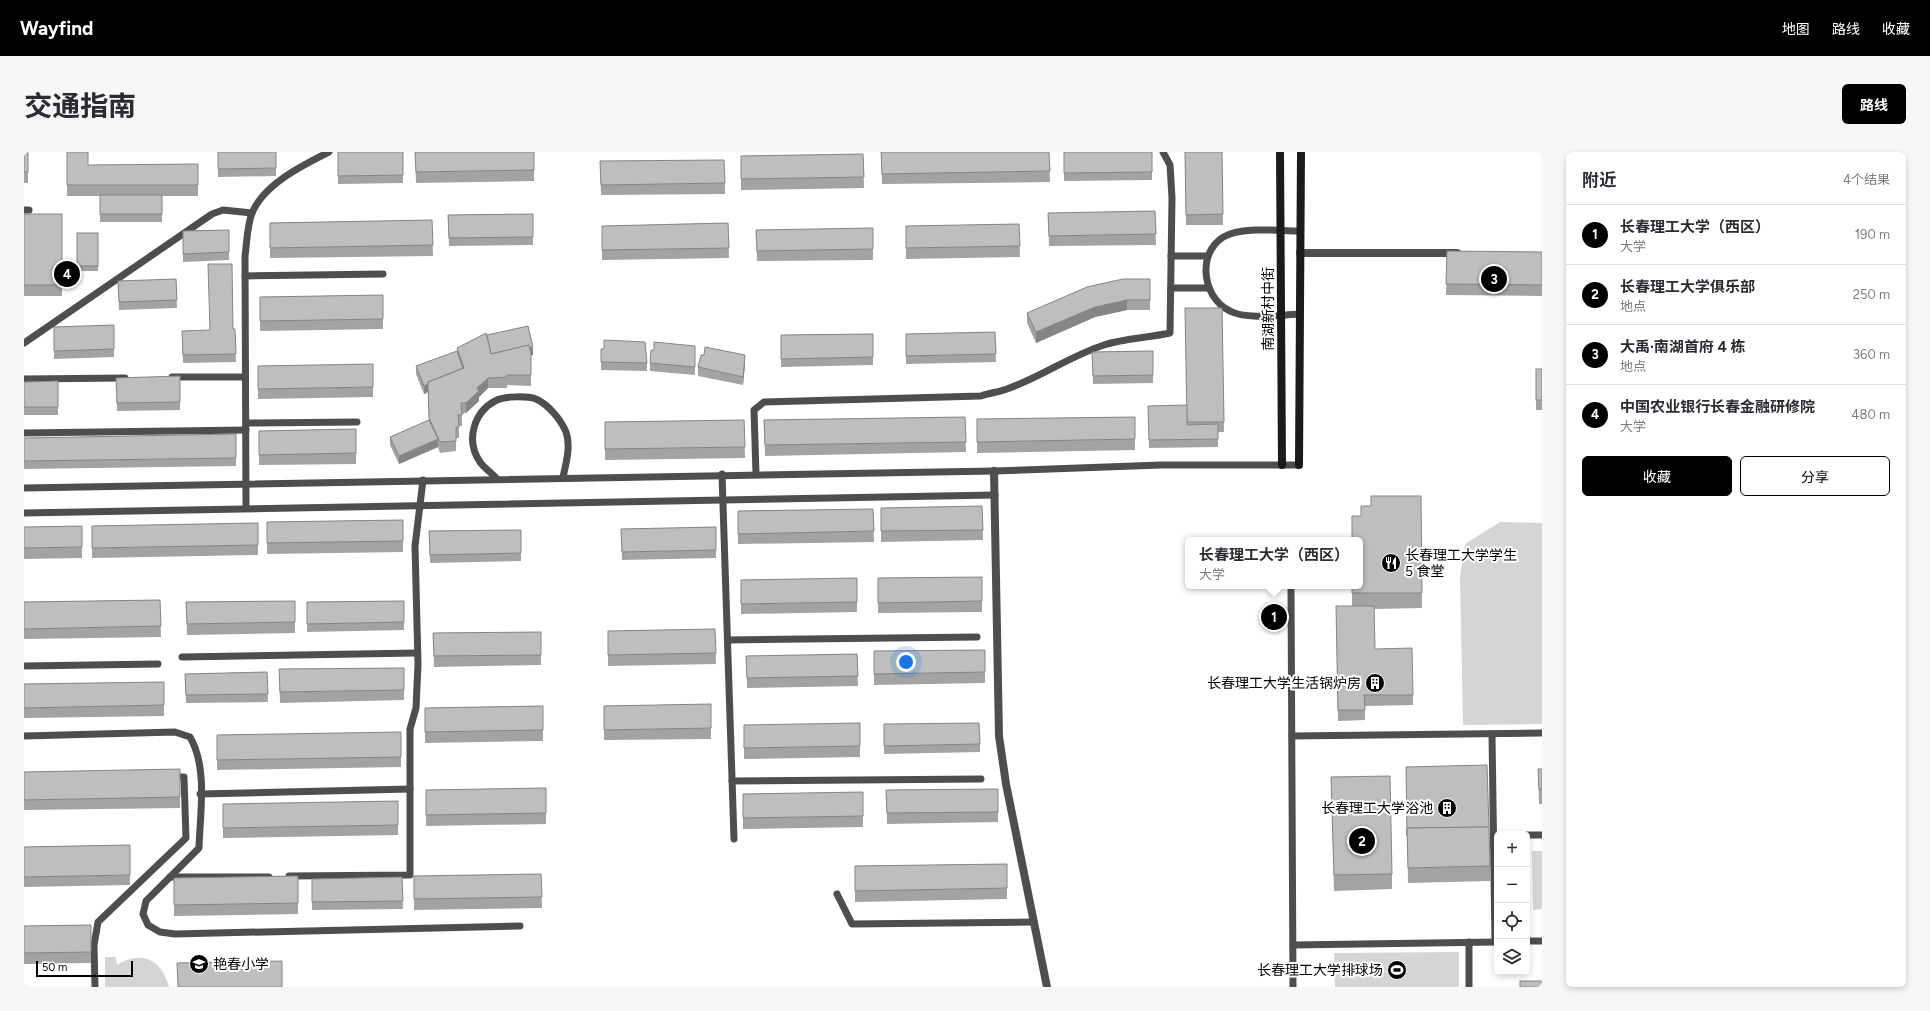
<!DOCTYPE html>
<html lang="zh">
<head>
<meta charset="utf-8">
<style>
	body { margin:0; font-family:Figtree,"Noto Sans SC",sans-serif; background:#f7f7f7; color:#2b2b33 }
	.controls { position:absolute; right:12px; bottom:12px; display:grid; overflow:hidden; border-radius:6px; box-shadow:0 2px 6px #0003 }
	.controls button { width:36px; height:36px; display:grid; place-items:center; padding:0; border:0; border-bottom:1px solid #e1e1e2; background:#fff; color:#2b2b33; font:20px sans-serif }
	.scale { position:absolute; left:12px; bottom:10px; width:97px; box-sizing:border-box; padding-left:4px; border:2px solid #000; border-top:0; font-size:11px; line-height:14px; white-space:nowrap; color:#000; -webkit-text-stroke:3px #fff; paint-order:stroke }
	.you { position:absolute; left:882px; top:510px; width:14px; height:14px; margin:-10px; border:3px solid #fff; border-radius:50%; background:#1a73e8; box-shadow:0 0 0 6px #1a73e833 }
	.badge { display:grid; place-items:center; width:26px; height:26px; border-radius:50%; background:#000; color:#fff; font-size:13px; font-weight:700 }
	.pin { position:absolute; translate:-50% -50%; border:2px solid #fff; box-shadow:0 1px 4px #0006 }
	.popup { position:absolute; left:1161px; top:385px; width:178px; height:52px; box-sizing:border-box; display:grid; place-content:center; border-radius:6px; background:#fff; filter:drop-shadow(0 1px 3px #0005); font-size:13px; white-space:nowrap; color:#7c7c81 }
	.popup b { font-size:15px; color:#2b2b33 }
	.popup::after { content:''; position:absolute; left:50%; top:100%; margin-left:-8px; border:8px solid transparent; border-top-color:#fff }
	.list { margin:0; padding:0; list-style:none }
	h2 { display:flex; justify-content:space-between; align-items:center; height:52px; margin:0; padding:0 16px; font-size:17px }
	h2 small { font-size:13px; font-weight:400; color:#7c7c81 }
	.list li { display:grid; grid-template-columns:26px 1fr auto; gap:12px; align-items:center; box-sizing:border-box; height:60px; padding:0 16px; border-top:1px solid #e1e1e2 }
	.list b { display:block; font-size:15px; white-space:nowrap }
	.list p { margin:0; font-size:13px; white-space:nowrap; color:#7c7c81 }
	.list em { font-size:13px; font-style:normal; color:#7c7c81 }
	.actions { display:flex; gap:8px; padding:12px 16px }
	.actions a { flex:1; padding:9px 0; border:1px solid #000; border-radius:6px; text-align:center; font-size:14px; color:#000 }
	.actions .main { background:#000; color:#fff }
	.icon { flex:none; width:22px; height:22px; fill:none; stroke:currentColor; stroke-width:2; stroke-linecap:round; stroke-linejoin:round }
	.map { position:relative; flex:none; width:1518px; height:835px; overflow:hidden; border-radius:6px }
	header { display:flex; align-items:center; gap:24px; box-sizing:border-box; height:56px; padding:0 20px; background:#000; color:#fff }
	header strong { font-size:19px }
	nav { display:flex; gap:22px; margin-inline-start:auto; font-size:14px }
	.intro { display:flex; align-items:center; justify-content:space-between; box-sizing:border-box; height:96px; padding:0 24px }
	h1 { margin:0; font-size:28px }
	.button { padding:10px 18px; border-radius:6px; background:#000; color:#fff; font-size:14px; font-weight:700 }
	main { display:flex; gap:24px; padding:0 24px }
	aside { flex:1; background:#fff; border-radius:6px; box-shadow:0 2px 6px #0003 }
	.map>svg:first-child { display:block }
</style>
</head>
<body>
<header>
<strong>Wayfind</strong>
<nav><a>地图</a><a>路线</a><a>收藏</a></nav>
</header>
<div class="intro"><h1>交通指南</h1><a class="button">路线</a></div>
<main>
<div class="map">
<svg width="1518" height="835" viewBox="0 0 1518 835">
	<rect width="100%" height="100%" fill="#fff"/>
	<g fill="#d5d5d5">
		<polygon points="1476,370 1518,371 1518,572 1439,573 1436,425 1441,392"/>
		<polygon points="1508,699 1518,699 1518,757 1509,758"/>
		<polygon points="1435,800 1435,835 1311,835 1310,801"/>
		<path d="M 81,805 L 92,805 L 93,813 C 117,798 138,807 145,835 L 81,835 Z"/>
	</g>
	<g fill="none" stroke-linecap="round" stroke-linejoin="round">
		<g stroke="#4e4e4e" stroke-width="7">
			<polyline points="0,58 5,58"/>
			<polyline points="1147,104 1183,104"/>
			<polyline points="221,124 359,122"/>
			<polyline points="1147,136 1185,136"/>
			<path d="M 1275,162 C 1255,163 1223,168 1206,159 C 1176,145 1172,94 1206,82 C 1227,75 1254,79 1276,79"/>
			<polyline points="0,191 188,62 199,58 228,61"/>
			<polyline points="148,225 221,225"/>
			<polyline points="0,227 101,226"/>
			<polyline points="222,271 333,270"/>
			<polyline points="0,281 222,278"/>
			<polyline points="698,322 710,687"/>
			<path d="M 732,322 L 730,258 L 740,250 L 957,244 C 965,241 975,240 983,237 C 1017,225 1046,204 1080,193 C 1101,186 1124,186 1146,181 L 1148,46 L 1146,13 L 1139,0"/>
			<path d="M 473,327 C 468,321 460,316 456,310 C 441,288 450,259 473,248 C 481,244 504,244 512,247 C 525,253 537,268 542,280 C 547,294 542,312 539,325"/>
			<polyline points="0,336 970,319 1137,313 1275,313"/>
			<path d="M 222,356 L 221,104 C 223,90 223,74 228,61 C 240,32 279,13 305,0"/>
			<polyline points="0,361 971,343"/>
			<polyline points="1267,434 1269,835"/>
			<polyline points="704,488 953,485"/>
			<polyline points="158,505 393,501"/>
			<polyline points="0,514 134,512"/>
			<polyline points="1468,582 1471,790"/>
			<path d="M 0,584 L 151,580 L 166,585 C 184,616 176,661 175,696 L 122,749 L 119,762 L 124,773 L 136,780 L 151,782 L 496,774"/>
			<polyline points="1268,584 1518,581"/>
			<polyline points="708,629 957,627"/>
			<polyline points="176,642 386,637"/>
			<polyline points="1503,683 1518,683"/>
			<polyline points="265,724 386,723 386,577 392,556 394,512 391,394 399,328"/>
			<polyline points="146,725 245,725"/>
			<polyline points="813,742 828,772 1010,770"/>
			<polyline points="1503,789 1518,789"/>
			<polyline points="1445,790 1445,835"/>
			<polyline points="1269,793 1473,790"/>
			<polyline points="71,835 70,793 74,770 162,686 160,625 148,625"/>
		</g>
		<g stroke="#4e4e4e" stroke-width="8">
			<polyline points="1276,101 1433,101"/>
			<polyline points="970,319 975,584 982,632 1023,835"/>
		</g>
		<g stroke="#1b1b1b" stroke-width="8">
			<polyline points="1256,0 1258,313"/>
			<polyline points="1275,313 1277,0"/>
		</g>
	</g>
	<g fill="#a3a3a3">
		<rect x="0" y="0" width="4" height="31"/>
		<polygon points="43,0 64,13 174,12 174,44 138,44 138,70 76,70 76,44 43,44"/>
		<polygon points="194,0 252,0 252,24 194,25"/>
		<polygon points="314,0 379,0 379,31 314,32"/>
		<polygon points="391,0 510,0 510,29 392,31"/>
		<polygon points="857,0 1025,0 1026,30 858,32"/>
		<polygon points="1040,0 1128,0 1128,28 1040,29"/>
		<polygon points="1161,0 1198,0 1199,73 1162,73"/>
		<polygon points="839,2 840,36 717,38 717,4"/>
		<polygon points="576,9 701,31 701,42 577,43"/>
		<polygon points="1131,59 1132,93 1025,94 1024,61"/>
		<rect x="0" y="62" width="38" height="82"/>
		<polygon points="509,62 509,93 425,94 424,63"/>
		<polygon points="408,68 409,104 246,106 246,71"/>
		<polygon points="704,71 705,106 578,108 578,74"/>
		<polygon points="995,72 996,105 882,107 882,74"/>
		<polygon points="849,76 849,108 733,109 732,78"/>
		<polygon points="205,78 205,108 159,110 159,79"/>
		<rect x="53" y="81" width="21" height="38"/>
		<polygon points="1423,99 1518,100 1518,144 1422,143"/>
		<polygon points="152,127 153,156 95,158 94,129"/>
		<polygon points="1126,127 1126,158 1103,158 1071,165 1012,191 1003,171 1003,161"/>
		<polygon points="359,143 359,177 236,179 236,145"/>
		<polygon points="1198,156 1200,280 1194,280 1194,295 1125,296 1124,254 1163,253"/>
		<polygon points="90,173 90,205 30,207 30,175"/>
		<polygon points="211,177 212,210 159,211 158,179"/>
		<polygon points="971,180 972,210 882,212 882,182"/>
		<polygon points="849,182 849,213 757,215 757,183"/>
		<polygon points="463,183 509,203 507,203 507,234 483,233 483,236 464,236 455,245 455,249 442,261 438,262 438,274 435,274 435,286 432,286 432,299 416,301 414,295 375,312 366,293 366,285 405,268 404,240 400,242 392,222 392,214 433,199 433,196"/>
		<polygon points="671,194 671,223 626,219 626,211 630,198"/>
		<polygon points="577,197 623,211 623,219 577,218"/>
		<polygon points="1129,199 1129,231 1069,232 1068,200"/>
		<polygon points="680,203 721,212 719,233 674,224 674,215"/>
		<polygon points="349,212 349,245 234,247 234,214"/>
		<rect x="1512" y="217" width="6" height="41"/>
		<polygon points="92,226 156,250 156,258 93,259"/>
		<polygon points="34,229 34,263 0,263 0,230"/>
		<polygon points="941,265 942,300 741,304 740,268"/>
		<polygon points="1111,265 1111,298 953,301 953,267"/>
		<polygon points="720,268 721,306 581,308 581,270"/>
		<polygon points="332,277 332,312 235,313 235,279"/>
		<polygon points="212,282 212,314 0,317 0,286"/>
		<polygon points="1397,344 1398,456 1350,457 1351,497 1389,543 1389,553 1341,554 1341,568 1314,569 1312,454 1328,454 1328,434 1337,364 1347,354"/>
		<polygon points="958,354 959,388 857,390 857,356"/>
		<polygon points="849,357 850,390 714,392 714,359"/>
		<polygon points="379,368 379,400 243,402 243,370"/>
		<polygon points="234,371 234,403 68,406 68,374"/>
		<polygon points="58,374 58,406 0,407 0,375"/>
		<polygon points="692,375 692,406 598,408 597,377"/>
		<polygon points="497,378 497,409 406,411 405,379"/>
		<polygon points="958,425 958,460 854,461 854,426"/>
		<polygon points="833,426 833,460 717,462 717,428"/>
		<polygon points="136,448 137,485 0,487 0,450"/>
		<polygon points="271,449 271,481 163,483 162,450"/>
		<polygon points="380,449 380,478 283,480 283,450"/>
		<polygon points="691,477 692,512 584,514 584,479"/>
		<polygon points="517,480 517,513 410,515 409,481"/>
		<polygon points="961,498 961,531 850,533 850,499"/>
		<polygon points="833,502 834,534 723,536 722,504"/>
		<polygon points="380,516 380,548 256,551 255,517"/>
		<polygon points="243,520 244,550 162,551 161,522"/>
		<polygon points="140,530 140,564 0,566 0,532"/>
		<polygon points="687,552 687,587 580,588 580,554"/>
		<polygon points="519,554 519,589 401,591 401,556"/>
		<polygon points="860,572 956,592 956,600 860,602"/>
		<polygon points="720,573 836,594 836,605 720,607"/>
		<polygon points="377,580 377,615 193,618 193,583"/>
		<polygon points="1382,615 1466,714 1466,729 1384,731"/>
		<polygon points="156,617 156,656 0,658 0,620"/>
		<polygon points="1514,617 1518,617 1518,652 1515,652"/>
		<polygon points="1307,625 1368,722 1368,737 1310,739"/>
		<polygon points="522,636 522,672 402,674 402,638"/>
		<polygon points="974,637 974,670 863,672 862,638"/>
		<polygon points="839,640 839,675 719,677 719,642"/>
		<polygon points="374,649 374,683 199,686 199,652"/>
		<polygon points="106,693 106,733 0,735 0,695"/>
		<polygon points="983,712 983,747 831,750 831,714"/>
		<polygon points="517,722 518,756 390,758 390,724"/>
		<polygon points="274,724 274,762 150,764 150,726"/>
		<polygon points="378,725 379,757 288,758 288,727"/>
		<polygon points="67,773 67,811 0,812 0,774"/>
	</g>
	<g fill="#858585">
		<polygon points="1103,148 1103,158 1071,165 1012,191 1012,180 1071,155"/>
		<polygon points="509,195 509,203 467,213 467,205"/>
		<polygon points="721,203 721,212 719,233 719,225"/>
		<polygon points="464,226 464,236 455,245 455,249 442,261 442,251 453,236"/>
		<polygon points="404,232 404,240 400,242 400,234"/>
		<polygon points="414,287 414,295 375,312 375,304"/>
	</g>
	<g fill="#bebebe" stroke="#858585">
		<rect x="0" y="0" width="4" height="20"/>
		<polygon points="43,0 64,0 64,13 174,12 174,33 43,33"/>
		<polygon points="194,0 252,0 252,16 194,17"/>
		<polygon points="314,0 379,0 379,23 314,24"/>
		<polygon points="391,0 510,0 510,18 392,20"/>
		<polygon points="857,0 1025,0 1026,19 858,22"/>
		<polygon points="1040,0 1128,0 1128,20 1040,21"/>
		<polygon points="1161,0 1198,0 1199,62 1162,63"/>
		<polygon points="839,2 840,25 717,27 717,4"/>
		<polygon points="700,8 701,31 577,33 576,9"/>
		<rect x="76" y="43" width="62" height="19"/>
		<polygon points="1131,59 1132,82 1025,84 1024,61"/>
		<rect x="0" y="62" width="38" height="71"/>
		<polygon points="509,62 509,85 425,86 424,63"/>
		<polygon points="408,68 409,93 246,96 246,71"/>
		<polygon points="704,71 705,96 578,98 578,74"/>
		<polygon points="995,72 996,94 882,96 882,74"/>
		<polygon points="849,76 849,97 733,99 732,78"/>
		<polygon points="205,78 205,100 159,102 159,79"/>
		<rect x="53" y="81" width="21" height="33"/>
		<polygon points="1423,99 1518,100 1518,133 1422,132"/>
		<polygon points="184,112 208,112 209,177 211,177 212,202 159,203 158,179 186,178"/>
		<polygon points="152,127 153,148 95,150 94,129"/>
		<polygon points="1099,127 1126,127 1126,148 1103,148 1071,155 1012,180 1003,161 1063,135"/>
		<polygon points="359,143 359,167 236,169 236,145"/>
		<polygon points="1161,156 1198,156 1200,270 1163,270"/>
		<polygon points="90,173 90,197 30,199 30,175"/>
		<polygon points="504,174 509,195 506,196 505,193 467,202 463,183"/>
		<polygon points="971,180 972,202 882,204 882,182"/>
		<polygon points="462,181 467,202 505,193 507,202 507,223 483,223 483,225 464,226 453,236 455,239 442,251 437,251 438,263 434,263 435,275 432,275 432,289 416,290 405,266 404,230 440,216 433,196"/>
		<polygon points="849,182 849,205 757,207 757,183"/>
		<polygon points="580,188 621,190 623,211 577,210 577,197 580,197"/>
		<polygon points="630,190 671,194 671,215 626,211 627,198 630,198"/>
		<polygon points="681,195 721,203 719,225 674,215 677,203 680,203"/>
		<polygon points="433,199 439,216 404,230 404,232 400,234 392,214"/>
		<polygon points="1129,199 1129,223 1069,224 1068,200"/>
		<polygon points="349,212 349,235 234,237 234,214"/>
		<rect x="1512" y="217" width="6" height="31"/>
		<polygon points="156,224 156,250 93,251 92,226"/>
		<polygon points="34,229 34,255 0,255 0,230"/>
		<polygon points="1163,253 1163,273 1194,272 1194,287 1125,288 1124,254"/>
		<polygon points="941,265 942,290 741,293 740,268"/>
		<polygon points="1111,265 1111,287 953,290 953,267"/>
		<polygon points="405,268 414,287 375,304 366,285"/>
		<polygon points="720,268 721,295 581,297 581,270"/>
		<polygon points="332,277 332,301 235,303 235,279"/>
		<polygon points="212,282 212,306 0,309 0,286"/>
		<polygon points="1347,344 1397,344 1398,441 1328,441 1328,434 1336,434 1336,388 1328,388 1328,364 1337,364 1337,354 1347,354"/>
		<polygon points="958,354 959,378 857,379 857,356"/>
		<polygon points="849,357 850,379 714,382 714,359"/>
		<polygon points="379,368 379,389 243,391 243,370"/>
		<polygon points="234,371 234,393 68,396 68,374"/>
		<polygon points="58,374 58,395 0,396 0,375"/>
		<polygon points="692,375 692,398 598,400 597,377"/>
		<polygon points="497,378 497,401 406,403 405,379"/>
		<polygon points="958,425 958,449 854,451 854,426"/>
		<polygon points="833,426 833,450 717,452 717,428"/>
		<polygon points="136,448 137,474 0,477 0,450"/>
		<polygon points="271,449 271,470 163,472 162,450"/>
		<polygon points="380,449 380,470 283,472 283,450"/>
		<polygon points="1312,454 1350,454 1351,497 1388,496 1389,543 1340,543 1341,558 1314,558"/>
		<polygon points="691,477 692,501 584,503 584,479"/>
		<polygon points="517,480 517,503 410,504 409,481"/>
		<polygon points="961,498 961,520 850,522 850,499"/>
		<polygon points="833,502 834,524 723,526 722,504"/>
		<polygon points="380,516 380,538 256,540 255,517"/>
		<polygon points="243,520 244,542 162,543 161,522"/>
		<polygon points="140,530 140,553 0,556 0,532"/>
		<polygon points="687,552 687,576 580,578 580,554"/>
		<polygon points="519,554 519,578 401,580 401,556"/>
		<polygon points="836,571 836,594 720,596 720,573"/>
		<polygon points="955,571 956,592 860,594 860,572"/>
		<polygon points="377,580 377,605 193,608 193,583"/>
		<polygon points="1463,613 1465,675 1383,676 1383,684 1382,615"/>
		<polygon points="156,617 156,645 0,648 0,620"/>
		<polygon points="1514,617 1518,617 1518,637 1515,637"/>
		<polygon points="1366,624 1368,722 1310,723 1307,625"/>
		<polygon points="522,636 522,661 402,663 402,638"/>
		<polygon points="974,637 974,660 863,661 862,638"/>
		<polygon points="839,640 839,664 719,666 719,642"/>
		<polygon points="374,649 374,673 199,676 199,652"/>
		<polygon points="1465,675 1466,714 1384,716 1383,676"/>
		<polygon points="106,693 106,723 0,725 0,695"/>
		<polygon points="983,712 983,736 831,739 831,714"/>
		<polygon points="517,722 518,745 390,747 390,724"/>
		<polygon points="274,724 274,751 150,753 150,726"/>
		<polygon points="378,725 379,749 288,750 288,727"/>
		<polygon points="67,773 67,800 0,801 0,774"/>
		<polygon points="258,809 258,835 154,835 153,811"/>
		<rect x="1496" y="829" width="22" height="6"/>
	</g>
	<defs>
		<symbol id="restaurant-disc" viewBox="-11 -11 22 22"><circle r="9.5" fill="#000" stroke="#fff"/><path d="M-5-6h1v4h1v-4h1v4h1v-4h1v5L-1.5 .5V6h-2V.5L-5-1ZM5-6V6H3V1.5H1.5Q1.5-4 5-6Z" fill="#fff"/></symbol>
		<symbol id="building-disc" viewBox="-11 -11 22 22"><circle r="9.5" fill="#000" stroke="#fff"/><path d="M-4-6H4V6H1V3H-1V6H-4ZM-2.5-4.3h1.7v1.8h-1.7ZM.8-4.3h1.7v1.8H.8ZM-2.5-1h1.7V.8h-1.7ZM.8-1h1.7V.8H.8Z" fill="#fff"/></symbol>
		<symbol id="school-disc" viewBox="-11 -11 22 22"><circle r="9.5" fill="#000" stroke="#fff"/><path d="M0-5L7-2L0 1L-7-2ZM-4 1L0 2.5L4 1V4Q0 6-4 4Z" fill="#fff"/></symbol>
		<symbol id="stadium-disc" viewBox="-11 -11 22 22"><circle r="9.5" fill="#000" stroke="#fff"/><path d="M0-5a6.5 5 0 1 0 0 10a6.5 5 0 1 0 0-10ZM-3.5-1.8h7v3.6h-7Z" fill="#fff"/></symbol>
	</defs>
	<g fill-rule="evenodd">
		<use href="#restaurant-disc" x="1356" y="400" width="22" height="22"/>
		<use href="#building-disc" x="1340" y="520" width="22" height="22"/>
		<use href="#building-disc" x="1412" y="645" width="22" height="22"/>
		<use href="#school-disc" x="164" y="801" width="22" height="22"/>
		<use href="#stadium-disc" x="1362" y="807" width="22" height="22"/>
	</g>
	<g text-anchor="middle" dominant-baseline="central" stroke-width="4" stroke-linejoin="round" paint-order="stroke">
		<g font-size="14" fill="#000" stroke="#fff">
			<text transform="translate(1244 157) rotate(-90)">南湖新村中街</text>
		</g>
		<g font-size="14" fill="#000" stroke="#fff" text-anchor="end">
			<text x="1381" y="403" text-anchor="start">长春理工大学学生<tspan x="1381" dy="16">5 食堂</tspan></text>
			<text x="1337" y="531">长春理工大学生活锅炉房</text>
			<text x="1409" y="656">长春理工大学浴池</text>
			<text x="189" y="812" text-anchor="start">艳春小学</text>
			<text x="1359" y="818">长春理工大学排球场</text>
		</g>
	</g>
</svg>
<div class="controls">
<button>+</button>
<button>−</button>
<button><svg class="icon" aria-label="locate" viewBox="0 0 24 24"><circle cx="12" cy="12" r="6"/><path d="M12 2v4M12 18v4M2 12h4M18 12h4"/></svg></button>
<button><svg class="icon" aria-label="layers" viewBox="0 0 24 24"><path d="M12 4l9 5-9 5-9-5zM3 14l9 5 9-5"/></svg></button>
</div>
<div class="scale">50 m</div>
<div class="you"></div>
<div class="pin badge" style="left:1250px;top:465px">1</div>
<div class="popup"><b>长春理工大学（西区）</b>大学</div>
<div class="pin badge" style="left:1338px;top:689px">2</div>
<div class="pin badge" style="left:1470px;top:127px">3</div>
<div class="pin badge" style="left:43px;top:122px">4</div>
</div>
<aside>
<h2>附近<small>4个结果</small></h2>
<ul class="list">
<li><span class="badge">1</span><div><b>长春理工大学（西区）</b><p>大学</p></div><em>190 m</em></li>
<li><span class="badge">2</span><div><b>长春理工大学俱乐部</b><p>地点</p></div><em>250 m</em></li>
<li><span class="badge">3</span><div><b>大禹·南湖首府 4 栋</b><p>地点</p></div><em>360 m</em></li>
<li><span class="badge">4</span><div><b>中国农业银行长春金融研修院</b><p>大学</p></div><em>480 m</em></li>
</ul>
<div class="actions"><a class="main">收藏</a><a>分享</a></div>
</aside>
</main>
</body>
</html>
